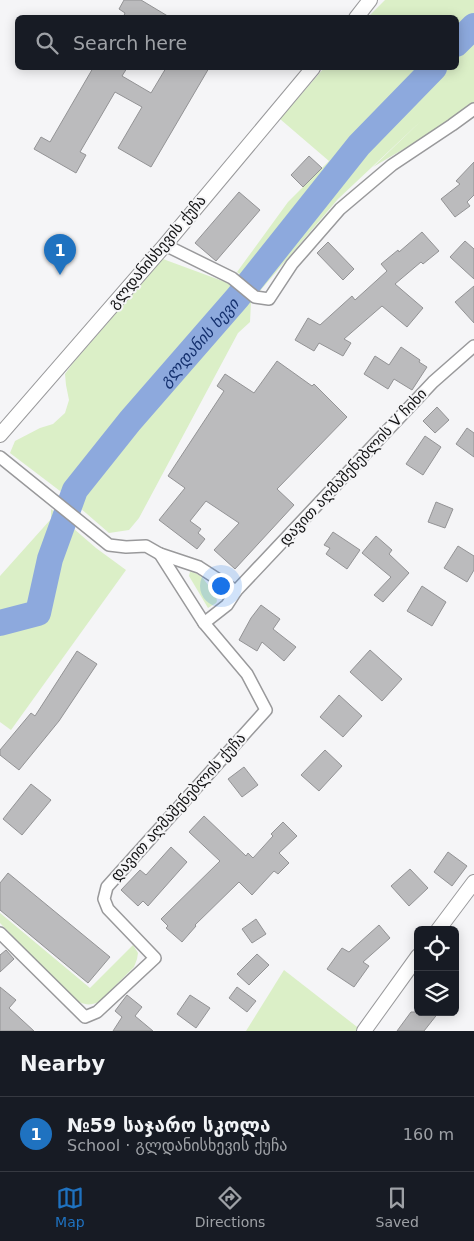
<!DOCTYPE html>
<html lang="en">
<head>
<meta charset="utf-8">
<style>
	body { margin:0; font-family:"DejaVu Sans","Noto Sans Georgian",sans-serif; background:#20242c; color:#f1f3f6 }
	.controls { position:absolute; right:15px; bottom:15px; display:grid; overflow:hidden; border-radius:8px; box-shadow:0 2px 12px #0003 }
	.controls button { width:45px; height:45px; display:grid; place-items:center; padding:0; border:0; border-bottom:1px solid #363941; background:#171b24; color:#f1f3f6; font:25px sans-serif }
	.you { position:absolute; left:220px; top:585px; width:18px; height:18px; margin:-12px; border:4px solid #fff; border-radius:50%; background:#1a73e8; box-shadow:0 0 0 8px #1a73e833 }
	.badge { display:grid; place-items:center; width:32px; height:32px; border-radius:50%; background:#1f72c0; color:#fff; font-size:16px; font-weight:700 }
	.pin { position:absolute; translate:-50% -41px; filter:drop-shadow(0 1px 2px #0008) }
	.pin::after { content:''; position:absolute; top:26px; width:18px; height:15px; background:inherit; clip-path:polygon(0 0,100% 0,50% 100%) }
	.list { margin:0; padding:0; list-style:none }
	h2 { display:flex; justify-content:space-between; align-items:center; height:65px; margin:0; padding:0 20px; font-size:21px }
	h2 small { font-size:16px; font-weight:400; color:#9ea1a6 }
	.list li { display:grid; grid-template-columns:32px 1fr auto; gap:15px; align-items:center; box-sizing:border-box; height:75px; padding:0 20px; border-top:1px solid #363941 }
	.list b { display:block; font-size:19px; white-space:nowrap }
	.list p { margin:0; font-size:16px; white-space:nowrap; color:#9ea1a6 }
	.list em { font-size:16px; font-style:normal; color:#9ea1a6 }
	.icon { flex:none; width:28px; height:28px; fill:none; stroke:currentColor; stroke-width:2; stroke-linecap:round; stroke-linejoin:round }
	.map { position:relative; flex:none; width:474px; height:1031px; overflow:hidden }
	.search { position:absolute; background:#171b24; box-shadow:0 2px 12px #0003; left:15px; right:15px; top:15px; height:55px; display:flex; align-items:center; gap:12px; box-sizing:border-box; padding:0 18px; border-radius:8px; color:#9ea1a6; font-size:19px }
	.sheet { height:140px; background:#171b24 }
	nav { display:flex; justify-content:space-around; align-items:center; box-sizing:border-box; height:70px; border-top:1px solid #363941; background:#171b24; font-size:14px; color:#9ea1a6 }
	nav a { display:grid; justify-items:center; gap:2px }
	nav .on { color:#1f72c0 }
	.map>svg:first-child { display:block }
</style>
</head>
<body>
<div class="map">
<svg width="474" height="1031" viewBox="0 0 474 1031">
	<rect width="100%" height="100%" fill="#f5f5f7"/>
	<g fill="#dbefc7">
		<polygon points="385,0 474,0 474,103 448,123 373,167 422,120 338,199 260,291 237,272 288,202 329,161 280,119 324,68 456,68 456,18 368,17"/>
		<polygon points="163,259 228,283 251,302 250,322 238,333 139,518 129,530 109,533 64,494 10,453 15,441 40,428 53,424 65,413 69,400 66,385 65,374 73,363"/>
		<polygon points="51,509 96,548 126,570 11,730 0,722 0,576 51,519"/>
		<path d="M 190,572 C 203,573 209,587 216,597 L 217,601 L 216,603 L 208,608 L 189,576 Z"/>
		<path d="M 0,913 L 90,988 L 133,945 L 138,953 L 137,959 L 134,967 L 99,1002 C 87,1007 81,1004 71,996 L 0,923 Z"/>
		<polygon points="284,970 361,1030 360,1031 246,1031"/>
	</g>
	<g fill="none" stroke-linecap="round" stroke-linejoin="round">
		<g stroke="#8da9dd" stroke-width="26">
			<polyline points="456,44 474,26"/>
			<path id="s1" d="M 0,623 L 38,613 L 50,559 L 75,490 L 130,421 L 238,297 L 359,145 L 434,68"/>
		</g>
	</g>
	<g fill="#bbbbbd" stroke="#939395">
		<polygon points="124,0 141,0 171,18 123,18 125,13 119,9"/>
		<polygon points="93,68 127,68 122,76 151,93 166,68 209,68 151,167 118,148 142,107 115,92 80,152 86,155 76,173 34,149 41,137 50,142"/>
		<polygon points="309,156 322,168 303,187 291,175"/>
		<polygon points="474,162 474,195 467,202 470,206 455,217 441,199 460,184 456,181"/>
		<polygon points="239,192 260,210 216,261 195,243"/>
		<polygon points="422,232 439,251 423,264 421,262 395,284 423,308 407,327 382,306 344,339 351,343 343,356 319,343 314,351 295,340 308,318 320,325 352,296 355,300 387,271 381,264 398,250 399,252"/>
		<polygon points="465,241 474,249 474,279 450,257"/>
		<polygon points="328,242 354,269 343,280 317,253"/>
		<polygon points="474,286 474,323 455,302"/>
		<polygon points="401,347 420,360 419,362 427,367 412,390 394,379 388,389 364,374 375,356 389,365"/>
		<polygon points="277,361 312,386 314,384 347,417 277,489 294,505 235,569 214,550 239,523 206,501 190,521 201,529 198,533 205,539 197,549 159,520 185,488 168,476 224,391 217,386 225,374 254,393"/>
		<polygon points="437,407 449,420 435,433 423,421"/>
		<polygon points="467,428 474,433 474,457 456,444"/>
		<polygon points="425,436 441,447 423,475 406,464"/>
		<polygon points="436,502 453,509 445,528 428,522"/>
		<polygon points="333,532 360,550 347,569 326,554 330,548 324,545"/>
		<polygon points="376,536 392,550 389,554 409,573 383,602 374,595 391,577 362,553"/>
		<polygon points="458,546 474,556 474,570 467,582 444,568"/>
		<polygon points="422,586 446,602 432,626 407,611"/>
		<polygon points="261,605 280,619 273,629 296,647 284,661 262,642 257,651 239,640 251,618"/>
		<polygon points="370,650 402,679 382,701 350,672"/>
		<polygon points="77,651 97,664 59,721 19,770 0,755 0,750 31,713 35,716"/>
		<polygon points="339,695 362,716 343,737 320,717"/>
		<polygon points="325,750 342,766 319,791 301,775"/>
		<polygon points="244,767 258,785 242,797 228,779"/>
		<polygon points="31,784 51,800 22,835 3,819"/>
		<polygon points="204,816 246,856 248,853 253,858 273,836 271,834 283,822 297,836 279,853 289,863 278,874 274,871 252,895 239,882 195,925 196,926 182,942 166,928 168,926 161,919 220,861 189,832"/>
		<polygon points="171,847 187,862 148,906 143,901 138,906 121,890 140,870 146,875"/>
		<polygon points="448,852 467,866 452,886 434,872"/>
		<polygon points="410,869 428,888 409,906 391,886"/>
		<polygon points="8,873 110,957 88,983 0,910 0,883"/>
		<polygon points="256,919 266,934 252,943 242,929"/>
		<polygon points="379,925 390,938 363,962 369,966 354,987 327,969 342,948 349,952"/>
		<polygon points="6,950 14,959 0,972 0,955"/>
		<polygon points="257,954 269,965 249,985 237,974"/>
		<polygon points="0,987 16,1000 9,1008 34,1031 0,1031"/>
		<polygon points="237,987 256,1001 247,1012 229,998"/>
		<polygon points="127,995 142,1007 135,1016 153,1031 113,1031 122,1017 115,1011"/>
		<polygon points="190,995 210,1008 196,1028 177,1014"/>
		<polygon points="411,1012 439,1012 424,1031 397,1031"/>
	</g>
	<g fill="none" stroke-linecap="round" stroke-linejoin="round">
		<defs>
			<g id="minor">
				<polyline points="165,245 232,278 255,297 269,299 292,264 340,209 392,165 452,125 474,109"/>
				<polyline points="0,457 109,545 126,547 146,546 160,554 204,623 247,674 266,710 107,887 104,899 108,909 155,958 97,1012 85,1017 0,933"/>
				<polyline points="160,554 199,567 236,591 433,382 474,346"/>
				<polyline points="204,623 227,605 236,591"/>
			</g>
			<g id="tertiary">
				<polyline points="356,18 370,0"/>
				<polyline points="0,435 165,245 313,68"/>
				<polyline points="438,930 474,882"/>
				<polyline points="364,1031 418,956"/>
			</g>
		</defs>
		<use href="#minor" stroke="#99999b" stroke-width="14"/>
		<use href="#tertiary" stroke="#99999b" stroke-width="16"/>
		<use href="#minor" stroke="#fff" stroke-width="11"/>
		<use href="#tertiary" stroke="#fff" stroke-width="14"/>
	</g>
	<g text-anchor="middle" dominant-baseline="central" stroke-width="4" stroke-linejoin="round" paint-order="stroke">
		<g font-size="15" fill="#121213" stroke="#f5f5f7">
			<text transform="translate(157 252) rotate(-50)">გლდანისხევის ქუჩა</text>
			<text transform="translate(353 467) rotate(-47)">დავით აღმაშენებლის V ჩიხი</text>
			<text transform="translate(178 807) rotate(-48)">დავით აღმაშენებლის ქუჩა</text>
		</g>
		<g font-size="16" font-style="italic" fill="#14306e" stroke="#f5f5f7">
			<text stroke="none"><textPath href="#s1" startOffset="361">გლდანის ხევი</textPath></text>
		</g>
	</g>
</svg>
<div class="controls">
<button><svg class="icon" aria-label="locate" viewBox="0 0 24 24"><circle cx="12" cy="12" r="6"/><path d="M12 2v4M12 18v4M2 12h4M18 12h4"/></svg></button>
<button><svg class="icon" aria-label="layers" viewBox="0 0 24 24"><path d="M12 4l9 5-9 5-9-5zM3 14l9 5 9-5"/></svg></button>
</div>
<div class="you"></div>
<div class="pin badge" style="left:60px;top:275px">1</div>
<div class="search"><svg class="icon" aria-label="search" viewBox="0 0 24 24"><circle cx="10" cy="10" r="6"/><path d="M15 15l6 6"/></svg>Search here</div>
</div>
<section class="sheet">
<h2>Nearby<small></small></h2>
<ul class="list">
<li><span class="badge">1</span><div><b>№59 საჯარო სკოლა</b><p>School · გლდანისხევის ქუჩა</p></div><em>160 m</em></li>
</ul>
</section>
<nav>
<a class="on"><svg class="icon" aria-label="map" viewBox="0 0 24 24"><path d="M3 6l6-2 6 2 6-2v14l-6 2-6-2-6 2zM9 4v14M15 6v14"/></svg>Map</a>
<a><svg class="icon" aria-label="directions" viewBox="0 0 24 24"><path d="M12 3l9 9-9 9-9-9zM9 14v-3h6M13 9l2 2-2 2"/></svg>Directions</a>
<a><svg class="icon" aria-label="saved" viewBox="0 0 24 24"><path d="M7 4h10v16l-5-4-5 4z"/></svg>Saved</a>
</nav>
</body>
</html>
